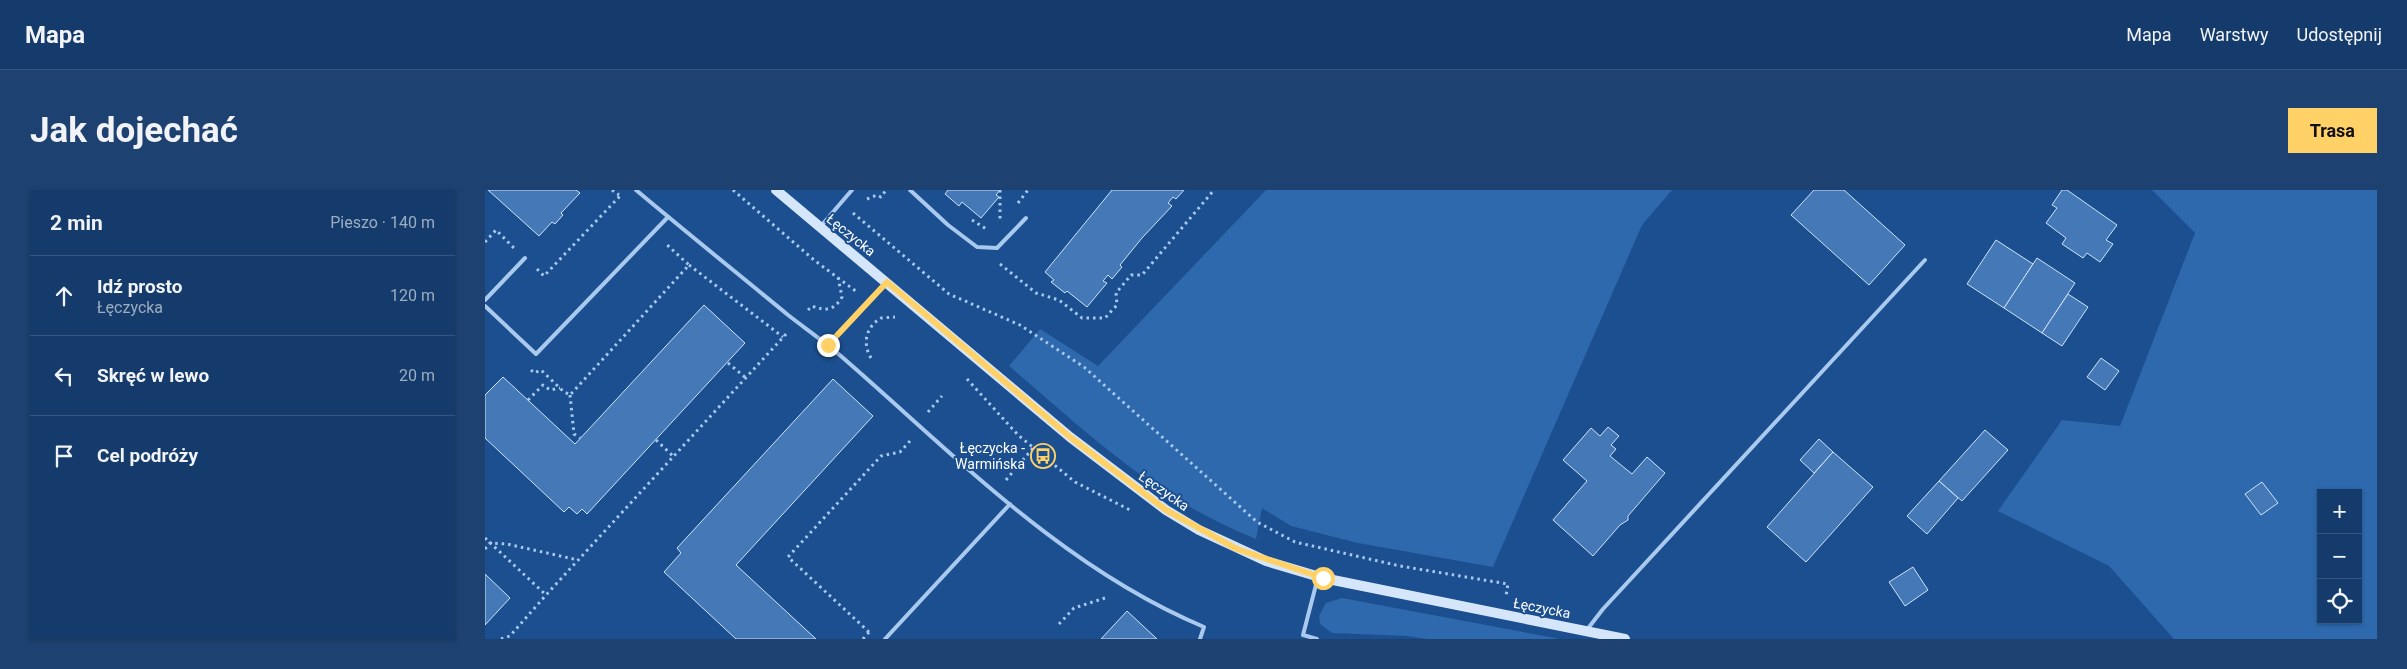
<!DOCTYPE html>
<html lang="pl">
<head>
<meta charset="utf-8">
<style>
	body { margin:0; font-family:Roboto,sans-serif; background:#1d4271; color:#f1f3f6 }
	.controls { position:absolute; right:15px; bottom:15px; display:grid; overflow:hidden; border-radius:0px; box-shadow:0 1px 4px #0004 }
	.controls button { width:45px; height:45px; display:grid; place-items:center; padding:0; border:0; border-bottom:1px solid #33557e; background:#143b6b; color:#f1f3f6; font:25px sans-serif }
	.stop { position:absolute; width:15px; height:15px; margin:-11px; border:4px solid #ffd166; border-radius:50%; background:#fff }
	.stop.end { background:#ffd166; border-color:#fff; box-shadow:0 1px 5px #0008 }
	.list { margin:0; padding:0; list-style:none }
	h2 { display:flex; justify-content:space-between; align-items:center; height:65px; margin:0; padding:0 20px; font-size:21px }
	h2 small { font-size:16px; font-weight:400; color:#9dadc1 }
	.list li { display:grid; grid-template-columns:32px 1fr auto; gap:15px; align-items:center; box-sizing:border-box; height:80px; padding:0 20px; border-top:1px solid #33557e }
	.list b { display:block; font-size:19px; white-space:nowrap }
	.list p { margin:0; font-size:16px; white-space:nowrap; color:#9dadc1 }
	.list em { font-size:16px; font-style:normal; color:#9dadc1 }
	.icon { flex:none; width:28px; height:28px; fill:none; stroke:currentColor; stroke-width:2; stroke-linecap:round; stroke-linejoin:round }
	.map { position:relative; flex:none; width:1892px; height:449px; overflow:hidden; border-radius:0px }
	header { display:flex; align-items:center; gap:30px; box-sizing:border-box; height:70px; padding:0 25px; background:#143b6b; border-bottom:1px solid #33557e }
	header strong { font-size:24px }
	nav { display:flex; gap:28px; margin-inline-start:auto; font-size:18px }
	.intro { display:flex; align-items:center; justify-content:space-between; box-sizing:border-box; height:120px; padding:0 30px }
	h1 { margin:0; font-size:35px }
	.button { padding:12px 22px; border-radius:0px; background:#ffd166; color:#111; font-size:18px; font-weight:700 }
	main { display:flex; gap:30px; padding:0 30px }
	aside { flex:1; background:#143b6b; border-radius:0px; box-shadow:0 1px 4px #0004 }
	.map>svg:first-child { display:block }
</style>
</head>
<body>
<header>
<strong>Mapa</strong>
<nav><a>Mapa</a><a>Warstwy</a><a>Udostępnij</a></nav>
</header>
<div class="intro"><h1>Jak dojechać</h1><a class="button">Trasa</a></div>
<main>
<aside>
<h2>2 min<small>Pieszo · 140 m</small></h2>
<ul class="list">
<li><svg class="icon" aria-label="ahead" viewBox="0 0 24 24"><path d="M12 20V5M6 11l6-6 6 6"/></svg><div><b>Idź prosto</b><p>Łęczycka</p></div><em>120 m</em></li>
<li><svg class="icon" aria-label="left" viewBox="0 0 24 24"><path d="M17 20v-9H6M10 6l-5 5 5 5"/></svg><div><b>Skręć w lewo</b></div><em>20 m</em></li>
<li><svg class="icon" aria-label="arrive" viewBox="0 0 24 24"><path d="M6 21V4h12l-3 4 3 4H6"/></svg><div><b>Cel podróży</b></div></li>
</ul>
</aside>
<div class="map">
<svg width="1892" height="449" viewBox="0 0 1892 449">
	<rect width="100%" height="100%" fill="#1b4f8f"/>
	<g fill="#2e69ad" fill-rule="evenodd">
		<path d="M 781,0 L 1187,0 L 1157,35 L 1008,377 L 873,353 L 806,336 L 777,318 L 771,349 C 745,338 719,326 695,311 C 634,274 579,223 524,176 L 555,139 L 613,176 Z"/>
		<path d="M 1667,0 L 1892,0 L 1892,449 L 1689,449 L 1624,376 L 1513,321 L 1577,230 L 1635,236 L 1710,43 ZM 1836,303 L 1873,303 L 1873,430 L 1836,430 Z"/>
		<polygon points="857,408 1075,449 942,449 922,446 847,443 835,434 834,426 841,413"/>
	</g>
	<g fill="#4478b7" stroke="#cfe3fa">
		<polygon points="3,0 91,0 95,3 76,23 78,25 70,34 67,32 54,46"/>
		<polygon points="463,0 515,0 511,5 514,7 496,28 477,12 474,16 460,4"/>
		<polygon points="627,0 699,0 691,9 688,7 683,13 687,16 657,48 635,75 637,77 627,89 623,85 618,91 622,93 602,117 582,101 580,103 566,92 569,90 560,82"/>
		<polygon points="1329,0 1359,0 1420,55 1384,95 1306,25"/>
		<polygon points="1577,0 1582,0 1632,35 1621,50 1628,54 1615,72 1602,63 1598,68 1577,54 1581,48 1561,33 1572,18 1567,15"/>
		<polygon points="1511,50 1548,74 1519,118 1482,94"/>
		<polygon points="1552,68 1590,93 1557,143 1519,118"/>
		<polygon points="1583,104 1603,117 1577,156 1557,143"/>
		<polygon points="219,115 260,153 102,324 97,319 92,324 84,317 79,322 0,248 0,205 18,187 90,254"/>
		<polygon points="1616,168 1634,181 1620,200 1602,187"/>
		<polygon points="348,189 388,226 251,375 331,449 251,449 179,382 196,363 192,358"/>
		<polygon points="1123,237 1134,246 1126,255 1131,259 1125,266 1147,284 1162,267 1180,283 1143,326 1143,330 1135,335 1108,366 1068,330 1102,291 1078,270 1106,238 1115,246"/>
		<polygon points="1500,240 1523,260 1477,311 1454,291"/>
		<polygon points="1334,249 1348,262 1329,283 1315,270"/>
		<polygon points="1348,262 1388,297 1321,372 1282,337"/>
		<polygon points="1454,291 1473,308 1442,344 1422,326"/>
		<polygon points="1777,292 1793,313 1776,325 1760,304"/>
		<polygon points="1428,377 1443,400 1420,416 1404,392"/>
		<polygon points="0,384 25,408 0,435"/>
		<polygon points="642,421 672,449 616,449"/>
	</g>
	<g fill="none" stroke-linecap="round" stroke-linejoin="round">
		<g stroke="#a9c9ee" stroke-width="3" stroke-dasharray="2.5 4" stroke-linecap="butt">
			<polyline points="127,0 134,5"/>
			<polyline points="248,0 329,70 372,102"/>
			<polyline points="515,0 515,30"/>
			<polyline points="382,9 392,5 396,7 401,0"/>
			<polyline points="533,13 543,0"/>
			<polyline points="368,23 464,104 535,135 599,177 772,332 810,352 915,376 1023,394 1021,406"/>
			<polyline points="487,30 503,40"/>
			<polyline points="0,52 11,40 29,58"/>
			<polyline points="515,74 551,103 574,110 597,128 620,128 632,115 631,103 646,85 657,85 729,0"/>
			<polyline points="204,75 298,147"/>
			<polyline points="52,79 59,86 135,6"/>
			<path d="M 323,120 L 327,116 C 340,121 349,121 357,107 L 353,87"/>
			<path d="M 386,168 C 377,153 381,137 396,128 L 410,127"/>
			<polyline points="243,173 261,188"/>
			<polyline points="46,180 49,183 56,180 78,201 85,205 204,75 180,53"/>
			<polyline points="482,189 533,245 590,292 645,320"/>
			<polyline points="85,205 89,244 95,248"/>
			<polyline points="43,210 58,195 65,200 75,198"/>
			<polyline points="443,222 457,206"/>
			<polyline points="171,250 189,267"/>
			<polyline points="521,290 548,258"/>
			<polyline points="0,348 61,405 302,143"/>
			<polyline points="0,359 5,353 22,354 93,370"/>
			<polyline points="574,434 589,418 623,407"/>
			<polyline points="384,442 303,367 396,266 415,262 425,251"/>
			<polyline points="16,449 25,446 61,405"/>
			<polyline points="378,449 385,441"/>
		</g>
		<g stroke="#a9c9ee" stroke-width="4">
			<path d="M 151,0 C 201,42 252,83 303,125 C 321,139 340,152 357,167 C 470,265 578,378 719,437 L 715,449"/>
			<polyline points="425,0 463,35 492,57 512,58 541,28"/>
			<polyline points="336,36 367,0"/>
			<polyline points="0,110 40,68"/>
			<polyline points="0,116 51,164 183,27"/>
			<polyline points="343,155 401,93"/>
			<polyline points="1101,441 1118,419 1440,70"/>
			<polyline points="400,449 525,314"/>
			<polyline points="832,449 818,445 833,387"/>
		</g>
		<polyline stroke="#d6e6fa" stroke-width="10" points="291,0 585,247 681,320 714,340 781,371 838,388 1140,449"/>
	</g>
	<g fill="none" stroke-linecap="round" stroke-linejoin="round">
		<polyline stroke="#ffd166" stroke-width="6" points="343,155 402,92 585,247 681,320 752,359 838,388"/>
	</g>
	<defs>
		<symbol id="bus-ring" viewBox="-11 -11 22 22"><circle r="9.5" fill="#1b4f8f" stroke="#ffd166" stroke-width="1.5"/><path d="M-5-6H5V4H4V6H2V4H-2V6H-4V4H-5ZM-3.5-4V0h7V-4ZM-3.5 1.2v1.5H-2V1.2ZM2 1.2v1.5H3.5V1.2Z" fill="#ffd166"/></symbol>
	</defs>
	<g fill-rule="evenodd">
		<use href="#bus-ring" x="544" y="252" width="28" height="28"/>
	</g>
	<g text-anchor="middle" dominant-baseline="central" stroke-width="4" stroke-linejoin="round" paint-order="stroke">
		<g font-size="14" fill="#fff" stroke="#1b4f8f">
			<text transform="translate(366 45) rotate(39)">Łęczycka</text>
			<text transform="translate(679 301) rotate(35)">Łęczycka</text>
			<text transform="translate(1057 418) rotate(11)">Łęczycka</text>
		</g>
		<g font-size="14" fill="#fff" stroke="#1b4f8f" text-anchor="end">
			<text x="540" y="258">Łęczycka -<tspan x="540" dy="16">Warmińska</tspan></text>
		</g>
	</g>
</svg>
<div class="controls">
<button>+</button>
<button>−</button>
<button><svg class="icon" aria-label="locate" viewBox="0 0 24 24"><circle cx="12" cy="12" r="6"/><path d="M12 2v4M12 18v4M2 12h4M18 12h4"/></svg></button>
</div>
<div class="stop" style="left:838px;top:388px"></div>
<div class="stop end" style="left:343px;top:155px"></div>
</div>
</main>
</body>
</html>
